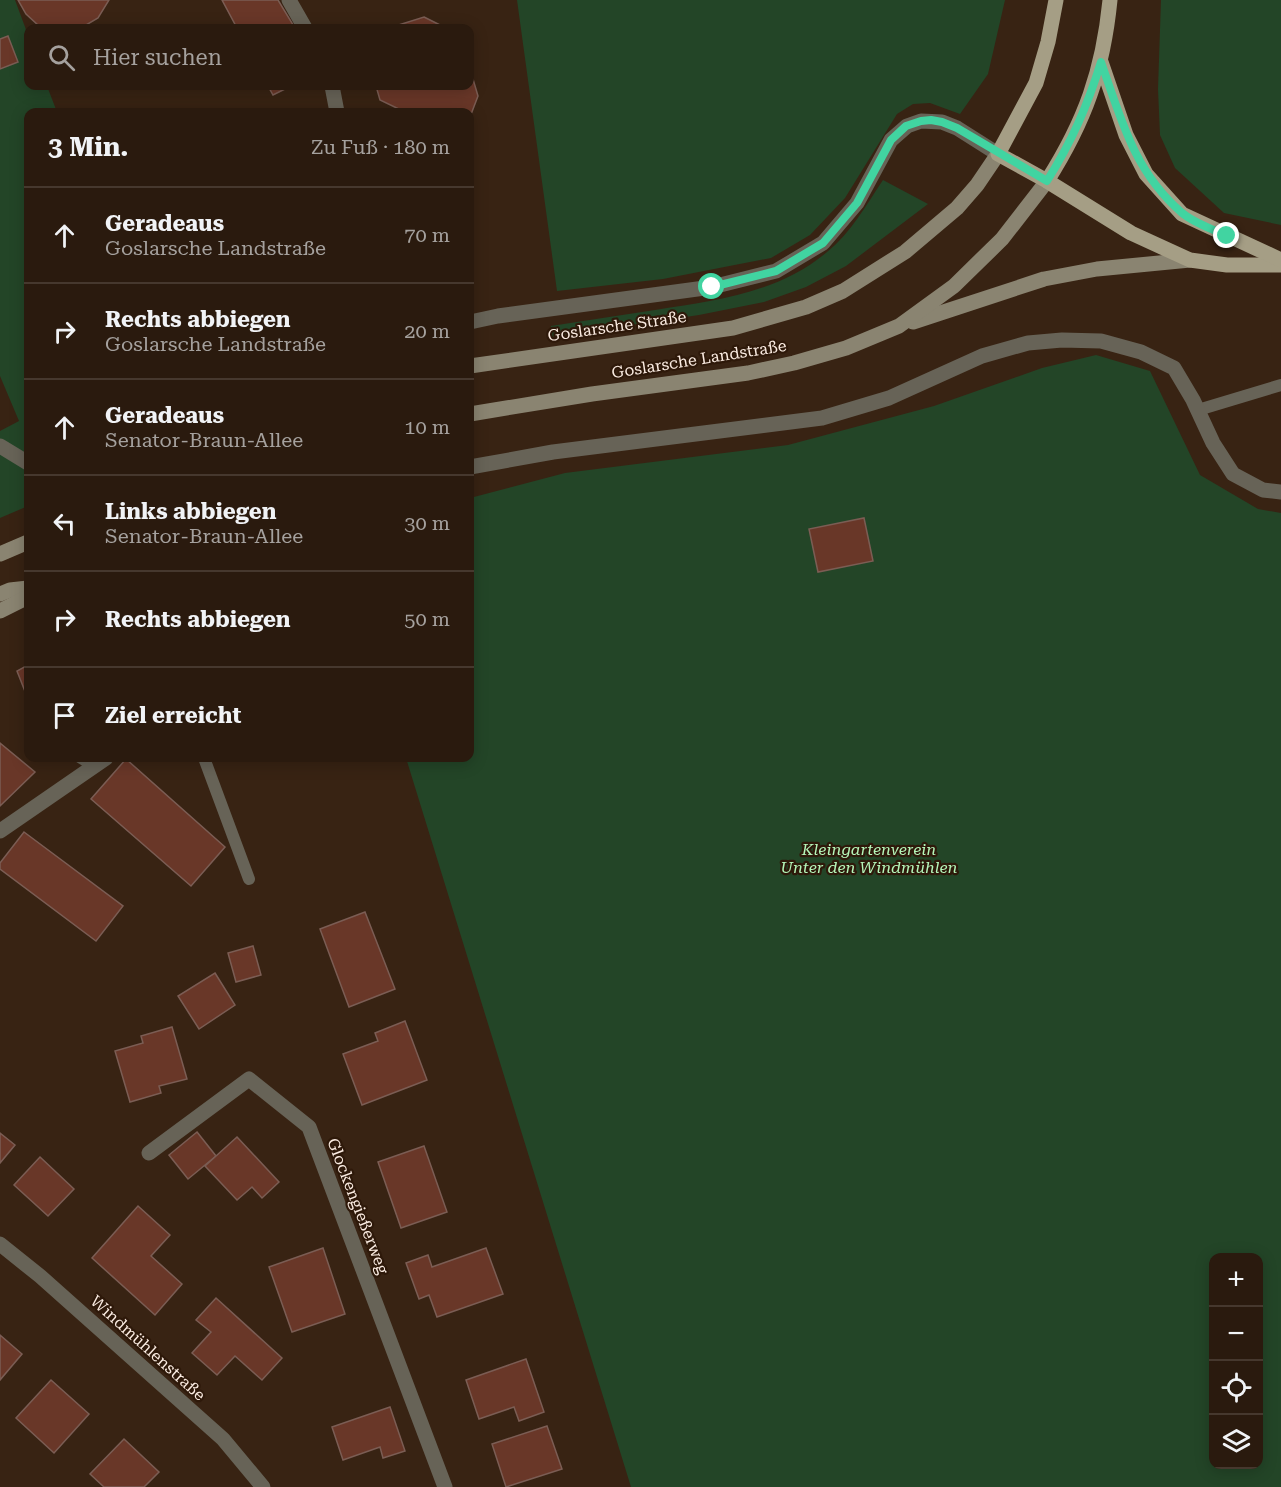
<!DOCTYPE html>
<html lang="de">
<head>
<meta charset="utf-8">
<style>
	body { margin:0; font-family:"Roboto Serif",serif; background:#36271c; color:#f1f3f6 }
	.controls { position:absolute; right:18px; bottom:18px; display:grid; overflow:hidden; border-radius:12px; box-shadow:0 3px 15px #0003 }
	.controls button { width:54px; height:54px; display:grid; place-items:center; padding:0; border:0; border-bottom:2px solid #46382e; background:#2a1a0e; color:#f1f3f6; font:30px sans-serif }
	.stop { position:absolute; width:18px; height:18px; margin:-14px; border:4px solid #41d4a1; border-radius:50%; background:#fff }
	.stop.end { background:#41d4a1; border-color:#fff; box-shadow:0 2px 6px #0008 }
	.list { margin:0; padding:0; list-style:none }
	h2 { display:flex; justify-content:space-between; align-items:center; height:78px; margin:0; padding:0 24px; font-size:26px }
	h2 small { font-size:20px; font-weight:400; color:#a5a19e }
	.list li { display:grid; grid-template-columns:39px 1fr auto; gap:18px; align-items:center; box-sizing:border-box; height:96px; padding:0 24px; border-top:2px solid #46382e }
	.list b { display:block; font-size:22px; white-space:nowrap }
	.list p { margin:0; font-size:20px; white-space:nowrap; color:#a5a19e }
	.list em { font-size:20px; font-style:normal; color:#a5a19e }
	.icon { flex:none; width:33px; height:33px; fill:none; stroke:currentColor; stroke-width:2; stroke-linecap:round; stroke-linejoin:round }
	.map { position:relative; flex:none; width:1281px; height:1487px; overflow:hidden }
	.search { position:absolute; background:#2a1a0e; box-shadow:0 3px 15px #0003; left:24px; top:24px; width:450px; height:66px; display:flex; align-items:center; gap:15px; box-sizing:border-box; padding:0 21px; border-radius:12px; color:#a5a19e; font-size:22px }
	.panel { position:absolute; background:#2a1a0e; box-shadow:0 3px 15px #0003; left:24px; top:108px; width:450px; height:654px; border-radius:12px }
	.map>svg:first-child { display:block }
</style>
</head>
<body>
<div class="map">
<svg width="1281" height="1487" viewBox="0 0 1281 1487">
	<rect width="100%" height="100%" fill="#382313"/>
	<g fill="#234527" fill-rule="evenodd">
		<polygon points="0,0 15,0 28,35 28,86 47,86 57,112 28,112 28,506 0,518 0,431 19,421 0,376"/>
		<polygon points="517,0 1005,0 988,74 960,114 930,103 913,104 897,114 845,198 810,235 771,258 663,279 557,291"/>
		<polygon points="1161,0 1281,0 1281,225 1224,213 1175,168 1160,135 1158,89"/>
		<path d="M 883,180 L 928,204 L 846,266 L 806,287 L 764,302 L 699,315 L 550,337 L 551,326 C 585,321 620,315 655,310 C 714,301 779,293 827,252 C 851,233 866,205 883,180 Z"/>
		<path d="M 1096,355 L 1150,371 L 1200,475 L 1258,509 L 1281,513 L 1281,1487 L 631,1487 L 406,758 L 470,758 L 470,498 L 565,473 L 788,445 L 934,406 L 1042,368 ZM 1214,1258 L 1258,1258 L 1258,1464 L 1214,1464 Z"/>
	</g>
	<g fill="#693728" stroke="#7b5d54" stroke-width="1.5">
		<polygon points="18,0 109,0 98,18 81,28 47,28 38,25 26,14"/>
		<polygon points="222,0 278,0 295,28 237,28"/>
		<polygon points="424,17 446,28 389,28"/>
		<polygon points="8,36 18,62 0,69 0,39"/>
		<polygon points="470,69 478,96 470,117 470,112 405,112 380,100 376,86 470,86"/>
		<polygon points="268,86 291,86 273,95"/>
		<polygon points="864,518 873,561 818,572 809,529"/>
		<polygon points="28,665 28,699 17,671"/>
		<polygon points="0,743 35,772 0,806"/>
		<polygon points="126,759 225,847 191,886 91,799"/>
		<polygon points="24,832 123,906 96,941 0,869 0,863"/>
		<polygon points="365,912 395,989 349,1007 320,929"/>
		<polygon points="253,946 261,975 236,982 228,953"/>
		<polygon points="215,973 235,1005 199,1029 178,996"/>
		<polygon points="405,1021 427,1080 362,1105 343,1054 378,1041 375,1033"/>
		<polygon points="172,1027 187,1079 159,1086 161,1093 130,1102 115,1051 143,1043 141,1036"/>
		<polygon points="197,1132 216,1156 188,1179 169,1155"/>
		<polygon points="0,1133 15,1145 0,1163"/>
		<polygon points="237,1137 279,1182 262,1198 252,1187 237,1200 205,1166"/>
		<polygon points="424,1146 447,1212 401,1228 378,1162"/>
		<polygon points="40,1157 74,1189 48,1216 14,1185"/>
		<polygon points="138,1206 170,1235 151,1256 182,1284 155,1315 92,1258"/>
		<polygon points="323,1248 345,1314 292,1332 269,1267"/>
		<polygon points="486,1248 503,1294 437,1317 429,1295 419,1299 406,1263 428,1255 432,1267"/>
		<polygon points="216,1298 282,1358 262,1380 235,1356 217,1375 192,1353 211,1332 196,1320"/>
		<polygon points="0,1335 22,1354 0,1380"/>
		<polygon points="526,1359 544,1412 519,1421 514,1407 479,1419 466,1380"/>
		<polygon points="51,1380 89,1414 54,1453 16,1418"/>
		<polygon points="390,1407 405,1451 383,1458 380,1447 343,1460 332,1427"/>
		<polygon points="547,1426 562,1469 506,1487 492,1444"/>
		<polygon points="124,1439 159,1472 144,1487 104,1487 90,1474"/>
	</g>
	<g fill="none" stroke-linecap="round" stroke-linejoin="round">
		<g stroke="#676357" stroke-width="12">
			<polyline points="1198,410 1281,385"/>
			<polyline points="81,758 94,766"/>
			<polyline points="204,758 249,879"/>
		</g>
		<g stroke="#676357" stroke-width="15">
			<polyline points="289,0 305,28"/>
			<polyline points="332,86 337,112"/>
			<polyline points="470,322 498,316 712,287 776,271 823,243 857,203 891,140 907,126 921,121 942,122 957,128 998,154"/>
			<polyline points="0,446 28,463"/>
			<polyline points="470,467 553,452 822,418 889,398 982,356 1028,343 1062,340 1101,341 1141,352 1174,368 1193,400 1213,443 1233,474 1263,490 1281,492"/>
			<polyline points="0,831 106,758"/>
			<polyline points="149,1153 249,1079 309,1127 445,1487"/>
			<polyline points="0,1244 40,1276 223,1439 263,1487"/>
		</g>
		<g stroke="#8a8471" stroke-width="15">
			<polyline points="913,322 1044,279 1097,269 1190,260"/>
			<polyline points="470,366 733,328 806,307 843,291 905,252 957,208 977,185 998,154"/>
			<polyline points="470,414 592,394 748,373 794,363 846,348 899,326 954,286 1002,239 1047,181"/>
			<polyline points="0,554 28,542"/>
			<polyline points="0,594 10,590 28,588"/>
			<polyline points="0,611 28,597"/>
		</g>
		<g stroke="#a59e85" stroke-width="15">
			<polyline points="1056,0 1048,42 1036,83 998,154 1047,181 1131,233 1190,260 1227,265 1281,265"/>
			<polyline points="1101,62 1126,135 1146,174 1182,214 1281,260"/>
			<path d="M 1047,181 C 1085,121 1103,71 1110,0"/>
		</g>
	</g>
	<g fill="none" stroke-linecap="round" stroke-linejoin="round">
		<path stroke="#41d4a1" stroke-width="8" d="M 712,287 L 776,271 L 823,243 L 857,203 L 891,140 L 906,126 L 921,121 L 931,120 L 942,122 L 957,128 L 1047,181 C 1072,141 1087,107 1101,62 C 1121,119 1134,171 1181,212 C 1193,223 1213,229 1227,236"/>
	</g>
	<g text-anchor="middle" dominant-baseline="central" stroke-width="4.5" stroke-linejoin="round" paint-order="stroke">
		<g font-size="16" fill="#fbece2" stroke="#2e190a">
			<text transform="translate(617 326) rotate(-8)">Goslarsche Straße</text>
			<text transform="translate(699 359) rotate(-9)">Goslarsche Landstraße</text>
			<text transform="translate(358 1206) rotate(69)">Glockengießerweg</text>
			<text transform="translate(148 1348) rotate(42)">Windmühlenstraße</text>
		</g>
		<g font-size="16" font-style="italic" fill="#b5f7ba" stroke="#2e190a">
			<text x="869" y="849">Kleingartenverein<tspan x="869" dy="18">Unter den Windmühlen</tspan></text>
		</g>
	</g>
</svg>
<div class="controls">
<button>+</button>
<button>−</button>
<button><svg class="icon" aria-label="locate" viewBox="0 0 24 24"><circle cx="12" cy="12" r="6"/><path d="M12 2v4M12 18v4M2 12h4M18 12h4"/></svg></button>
<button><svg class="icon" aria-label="layers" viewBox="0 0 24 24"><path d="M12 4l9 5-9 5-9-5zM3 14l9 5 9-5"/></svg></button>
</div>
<div class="stop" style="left:712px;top:287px"></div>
<div class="stop end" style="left:1227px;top:236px"></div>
<div class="search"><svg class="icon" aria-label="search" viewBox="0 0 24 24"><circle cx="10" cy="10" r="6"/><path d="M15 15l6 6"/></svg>Hier suchen</div>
<section class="panel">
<h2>3 Min.<small>Zu Fuß · 180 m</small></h2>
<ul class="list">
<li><svg class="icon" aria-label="ahead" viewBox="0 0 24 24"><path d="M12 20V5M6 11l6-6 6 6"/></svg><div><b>Geradeaus</b><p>Goslarsche Landstraße</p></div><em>70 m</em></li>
<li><svg class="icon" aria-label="right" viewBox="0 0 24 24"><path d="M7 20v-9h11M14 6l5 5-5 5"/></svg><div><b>Rechts abbiegen</b><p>Goslarsche Landstraße</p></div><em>20 m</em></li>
<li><svg class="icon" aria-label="ahead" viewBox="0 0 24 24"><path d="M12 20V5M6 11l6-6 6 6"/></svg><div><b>Geradeaus</b><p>Senator-Braun-Allee</p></div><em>10 m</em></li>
<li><svg class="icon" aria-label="left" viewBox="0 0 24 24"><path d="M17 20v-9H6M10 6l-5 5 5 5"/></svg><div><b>Links abbiegen</b><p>Senator-Braun-Allee</p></div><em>30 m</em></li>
<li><svg class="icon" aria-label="right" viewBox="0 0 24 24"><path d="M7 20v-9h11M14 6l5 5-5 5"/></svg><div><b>Rechts abbiegen</b></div><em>50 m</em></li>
<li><svg class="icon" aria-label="arrive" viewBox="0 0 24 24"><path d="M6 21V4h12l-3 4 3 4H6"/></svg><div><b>Ziel erreicht</b></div></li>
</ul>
</section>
</div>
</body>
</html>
